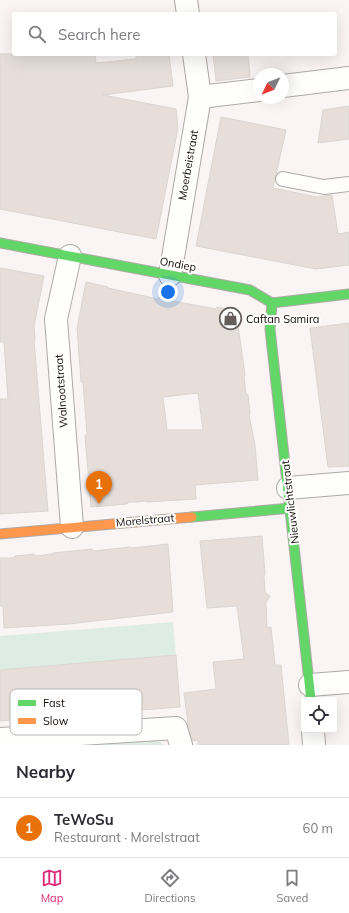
<!DOCTYPE html>
<html lang="en">
<head>
<meta charset="utf-8">
<style>
	body { margin:0; font-family:Mulish,sans-serif; background:#f7f7f7; color:#2b2b33 }
	.controls { position:absolute; right:12px; bottom:12px; display:grid; overflow:hidden; border-radius:4px; box-shadow:0 4px 16px #0002 }
	.controls button { width:36px; height:36px; display:grid; place-items:center; padding:0; border:0; border-bottom:1px solid #e1e1e2; background:#fff; color:#2b2b33; font:20px sans-serif }
	.compass { position:absolute; left:253px; top:68px; width:36px; height:36px; border-radius:50%; background:#fff; box-shadow:0 4px 16px #0002; rotate:227deg }
	.you { position:absolute; left:168px; top:292px; width:14px; height:14px; margin:-10px; border:3px solid #fff; border-radius:50%; background:#1a73e8; box-shadow:0 0 0 6px #1a73e833 }
	.badge { display:grid; place-items:center; width:26px; height:26px; border-radius:50%; background:#db2777; color:#fff; font-size:13px; font-weight:700 }
	.pin { position:absolute; translate:-50% -33px; filter:drop-shadow(0 1px 2px #0008) }
	.pin::after { content:''; position:absolute; top:21px; width:14px; height:12px; background:inherit; clip-path:polygon(0 0,100% 0,50% 100%) }
	.list { margin:0; padding:0; list-style:none }
	h2 { display:flex; justify-content:space-between; align-items:center; height:52px; margin:0; padding:0 16px; font-size:17px }
	h2 small { font-size:13px; font-weight:400; color:#7c7c81 }
	.list li { display:grid; grid-template-columns:26px 1fr auto; gap:12px; align-items:center; box-sizing:border-box; height:60px; padding:0 16px; border-top:1px solid #e1e1e2 }
	.list b { display:block; font-size:15px; white-space:nowrap }
	.list p { margin:0; font-size:13px; white-space:nowrap; color:#7c7c81 }
	.list em { font-size:13px; font-style:normal; color:#7c7c81 }
	.icon { flex:none; width:22px; height:22px; fill:none; stroke:currentColor; stroke-width:2; stroke-linecap:round; stroke-linejoin:round }
	.map { position:relative; flex:none; width:349px; height:745px; overflow:hidden }
	.search { position:absolute; background:#fff; box-shadow:0 4px 16px #0002; left:12px; right:12px; top:12px; height:44px; display:flex; align-items:center; gap:10px; box-sizing:border-box; padding:0 14px; border-radius:4px; color:#7c7c81; font-size:15px }
	.sheet { height:112px; background:#fff }
	nav { display:flex; justify-content:space-around; align-items:center; box-sizing:border-box; height:56px; border-top:1px solid #e1e1e2; background:#fff; font-size:11px; color:#7c7c81 }
	nav a { display:grid; justify-items:center; gap:2px }
	nav .on { color:#db2777 }
	.map>svg:first-child { display:block }
</style>
</head>
<body>
<div class="map">
<svg width="349" height="745" viewBox="0 0 349 745">
	<rect width="100%" height="100%" fill="#faf5f4"/>
	<g fill="#deede3">
		<polygon points="173,622 176,655 0,670 0,636"/>
		<polygon points="158,741 165,745 90,745"/>
	</g>
	<g fill="#e7ded9" stroke="#dbd5d2" fill-rule="evenodd">
		<polygon points="0,54 95,54 96,63 136,59 136,54 169,54 173,86 103,95 176,109 178,128 156,239 0,209"/>
		<polygon points="213,54 248,54 250,77 216,81"/>
		<polygon points="349,106 349,139 318,143 323,110"/>
		<polygon points="221,117 286,130 273,188 317,197 332,195 338,234 349,232 349,265 316,269 196,246"/>
		<polygon points="0,268 44,276 34,326 35,339 34,340 48,511 0,514 0,399 8,399 4,342 0,342"/>
		<path d="M 86,282 L 108,287 L 108,288 L 158,299 L 159,297 L 171,299 L 173,301 L 216,309 L 217,307 L 236,311 L 245,375 L 244,377 L 245,386 L 246,393 L 248,395 L 250,413 L 249,415 L 255,445 L 258,480 L 195,485 L 196,499 L 147,502 L 145,501 L 137,502 L 129,502 L 127,504 L 91,507 L 85,436 L 87,434 L 84,396 L 83,382 L 81,382 L 77,328 ZM 198,393 L 203,430 L 167,430 L 163,397 Z"/>
		<polygon points="349,323 349,466 328,467 310,328"/>
		<polygon points="262,536 265,574 264,576 265,592 270,596 266,602 267,628 271,627 275,665 281,665 289,745 198,745 198,740 193,741 188,724 184,693 216,689 213,662 244,659 237,606 207,608 200,541"/>
		<polygon points="168,544 173,612 69,624 4,628 3,606 0,606 0,558 13,558 15,556 25,555 34,554 36,556 52,554 53,553 92,549 93,551 130,547 132,548"/>
		<polygon points="176,655 180,707 0,721 0,670"/>
	</g>
	<g fill="none" stroke-linecap="round" stroke-linejoin="round">
		<defs>
			<polyline id="lane" points="283,179 324,187 349,184"/>
			<g id="street">
				<polyline points="186,0 188,14"/>
				<polyline points="283,86 349,78"/>
				<polyline points="200,97 259,90"/>
				<polyline points="70,256 56,319 72,527"/>
				<polyline points="170,275 200,97 194,54"/>
				<polyline points="288,488 349,483"/>
				<polyline points="310,685 349,682"/>
				<polyline points="313,730 314,745"/>
				<polyline points="0,739 176,728 181,745"/>
			</g>
			<g id="fast">
				<polyline points="0,243 250,290 272,303 349,294"/>
				<polyline points="272,303 270,329 311,700"/>
				<polyline points="192,517 291,508"/>
			</g>
			<polyline id="slow" points="0,534 192,517"/>
		</defs>
		<use href="#lane" stroke="#afa9a6" stroke-width="16"/>
		<use href="#street" stroke="#afa9a6" stroke-width="24"/>
		<use href="#fast" stroke="#afa9a6" stroke-width="11"/>
		<use href="#slow" stroke="#afa9a6" stroke-width="11"/>
		<use href="#lane" stroke="#fefefd" stroke-width="14"/>
		<use href="#street" stroke="#fefefd" stroke-width="22"/>
		<use href="#fast" stroke="#63d668" stroke-width="9"/>
		<use href="#slow" stroke="#ff974d" stroke-width="9"/>
	</g>
	<defs>
		<symbol id="shop-ring" viewBox="-11 -11 22 22"><circle r="9.5" fill="#fff" stroke="#645d5b" stroke-width="1.5"/><path d="M-5-2.5h2.3a2.7 3.5 0 0 1 5.4 0H5L5.5 6h-11ZM-1.5-2.5h3a1.5 2.3 0 0 0-3 0Z" fill="#645d5b"/></symbol>
	</defs>
	<g fill-rule="evenodd">
		<use href="#shop-ring" x="218" y="306" width="25" height="25"/>
	</g>
	<g text-anchor="middle" dominant-baseline="central" stroke-width="4" stroke-linejoin="round" paint-order="stroke">
		<g font-size="11" fill="#130b08" stroke="#fff">
			<text transform="translate(188 165) rotate(-80)">Moerbeistraat</text>
			<text transform="translate(178 264) rotate(10)">Ondiep</text>
			<text transform="translate(61 391) rotate(-94)">Walnootstraat</text>
			<text transform="translate(290 502) rotate(-97)">Nieuwlichtstraat</text>
			<text transform="translate(145 520) rotate(-5)">Morelstraat</text>
		</g>
		<g font-size="11" fill="#130b08" stroke="#fff" text-anchor="start">
			<text x="246" y="319">Caftan Samira</text>
		</g>
	</g>
	<rect x="10" y="689" width="132" height="46" rx="6" fill="#fff" stroke="#b8b6b5" stroke-width="1"/>
	<rect x="18" y="700" width="18" height="6" fill="#63d668"/>
	<rect x="18" y="718" width="18" height="6" fill="#ff974d"/>
	<g font-size="11" fill="#130b08">
		<text x="43" y="707">Fast</text>
		<text x="43" y="725">Slow</text>
	</g>
</svg>
<div class="controls">
<button><svg class="icon" aria-label="locate" viewBox="0 0 24 24"><circle cx="12" cy="12" r="6"/><path d="M12 2v4M12 18v4M2 12h4M18 12h4"/></svg></button>
</div>
<svg class="compass" viewBox="-18 -18 36 36"><path d="M0-13l5 13h-10z" fill="#e53935"/><path d="M0 13l5-13h-10z" fill="#7c7c81"/></svg>
<div class="you"></div>
<div class="pin badge" style="left:99px;top:504px;background:#e8710a">1</div>
<div class="search"><svg class="icon" aria-label="search" viewBox="0 0 24 24"><circle cx="10" cy="10" r="6"/><path d="M15 15l6 6"/></svg>Search here</div>
</div>
<section class="sheet">
<h2>Nearby<small></small></h2>
<ul class="list">
<li><span class="badge" style="background:#e8710a">1</span><div><b>TeWoSu</b><p>Restaurant · Morelstraat</p></div><em>60 m</em></li>
</ul>
</section>
<nav>
<a class="on"><svg class="icon" aria-label="map" viewBox="0 0 24 24"><path d="M3 6l6-2 6 2 6-2v14l-6 2-6-2-6 2zM9 4v14M15 6v14"/></svg>Map</a>
<a><svg class="icon" aria-label="directions" viewBox="0 0 24 24"><path d="M12 3l9 9-9 9-9-9zM9 14v-3h6M13 9l2 2-2 2"/></svg>Directions</a>
<a><svg class="icon" aria-label="saved" viewBox="0 0 24 24"><path d="M7 4h10v16l-5-4-5 4z"/></svg>Saved</a>
</nav>
</body>
</html>
